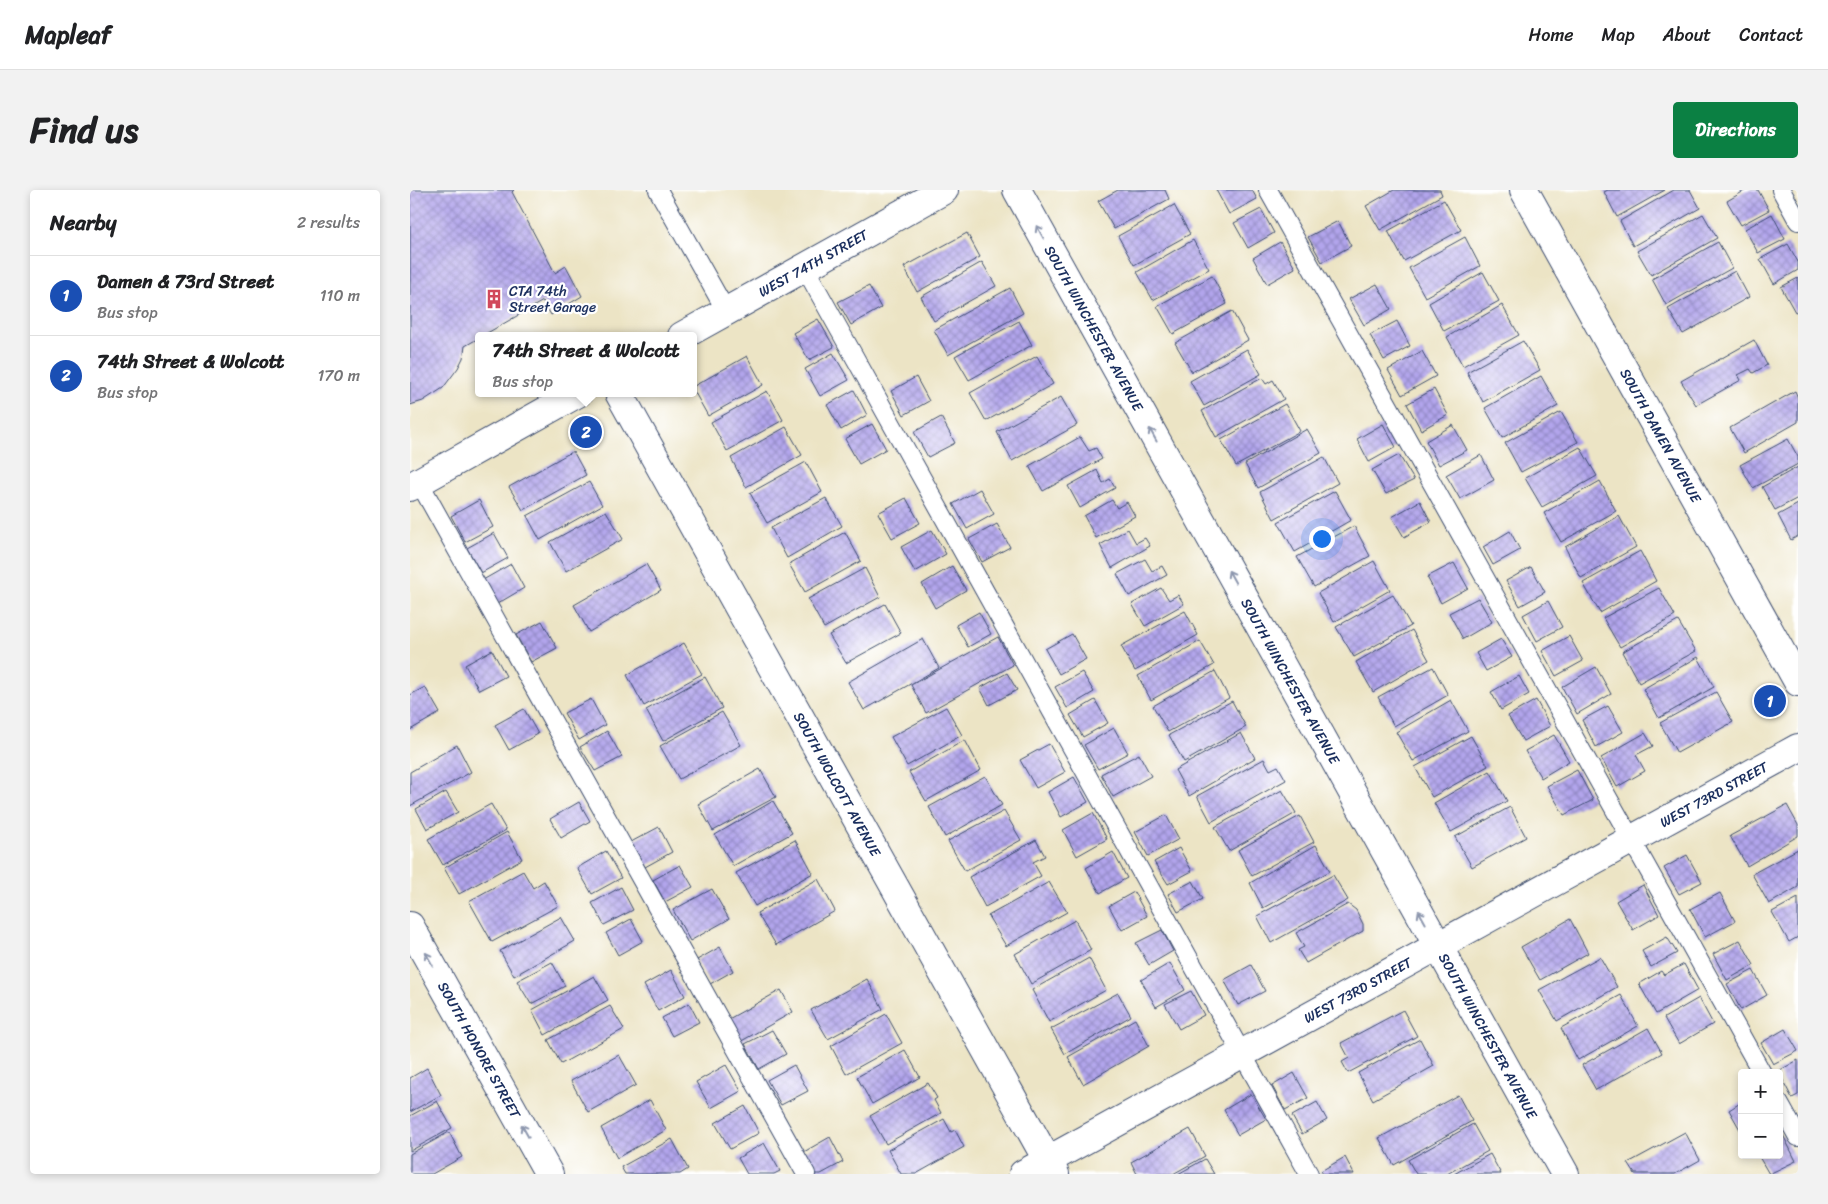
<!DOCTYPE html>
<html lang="en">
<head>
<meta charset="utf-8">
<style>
	body { margin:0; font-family:Sriracha,sans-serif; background:#f2f2f2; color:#202124 }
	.controls { position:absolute; right:15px; bottom:15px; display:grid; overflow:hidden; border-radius:5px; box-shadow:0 2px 8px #0003 }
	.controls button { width:45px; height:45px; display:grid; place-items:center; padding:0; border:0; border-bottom:1px solid #e0e0e0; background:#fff; color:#202124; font:25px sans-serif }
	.you { position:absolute; left:911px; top:348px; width:18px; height:18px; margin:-12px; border:4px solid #fff; border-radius:50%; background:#1a73e8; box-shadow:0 0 0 8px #1a73e833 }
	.badge { display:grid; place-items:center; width:32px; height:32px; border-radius:50%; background:#0b8043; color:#fff; font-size:16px; font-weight:700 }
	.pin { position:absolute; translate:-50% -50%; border:2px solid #fff; box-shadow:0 1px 5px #0006 }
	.popup { position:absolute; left:65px; top:142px; width:222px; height:65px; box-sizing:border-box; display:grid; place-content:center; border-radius:5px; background:#fff; filter:drop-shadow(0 1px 4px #0005); font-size:16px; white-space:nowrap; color:#757577 }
	.popup b { font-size:19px; color:#202124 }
	.popup::after { content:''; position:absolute; left:50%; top:100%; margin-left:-10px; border:10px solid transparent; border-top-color:#fff }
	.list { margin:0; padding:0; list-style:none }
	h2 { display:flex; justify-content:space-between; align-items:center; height:65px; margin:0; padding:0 20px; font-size:21px }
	h2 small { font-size:16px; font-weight:400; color:#757577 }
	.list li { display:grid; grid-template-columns:32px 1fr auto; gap:15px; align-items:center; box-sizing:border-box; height:80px; padding:0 20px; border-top:1px solid #e0e0e0 }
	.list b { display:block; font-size:19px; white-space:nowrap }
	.list p { margin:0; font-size:16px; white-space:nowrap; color:#757577 }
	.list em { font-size:16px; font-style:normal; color:#757577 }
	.map { position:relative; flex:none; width:1388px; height:984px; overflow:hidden; border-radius:5px }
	header { display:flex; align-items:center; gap:30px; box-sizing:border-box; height:70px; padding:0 25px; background:#fff; border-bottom:1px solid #e0e0e0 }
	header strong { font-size:24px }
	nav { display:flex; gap:28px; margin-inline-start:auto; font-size:18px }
	.intro { display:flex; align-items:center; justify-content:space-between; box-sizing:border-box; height:120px; padding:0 30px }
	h1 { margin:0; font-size:35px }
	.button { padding:12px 22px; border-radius:5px; background:#0b8043; color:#fff; font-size:18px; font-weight:700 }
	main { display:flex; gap:30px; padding:0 30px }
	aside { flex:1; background:#fff; border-radius:5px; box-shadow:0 2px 8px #0003 }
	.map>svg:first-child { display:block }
</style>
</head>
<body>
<header>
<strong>Mapleaf</strong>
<nav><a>Home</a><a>Map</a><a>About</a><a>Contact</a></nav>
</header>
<div class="intro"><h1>Find us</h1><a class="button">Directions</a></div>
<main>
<aside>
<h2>Nearby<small>2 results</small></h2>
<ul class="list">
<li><span class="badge" style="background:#1a4fb4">1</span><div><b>Damen &amp; 73rd Street</b><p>Bus stop</p></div><em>110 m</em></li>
<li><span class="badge" style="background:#1a4fb4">2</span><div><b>74th Street &amp; Wolcott</b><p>Bus stop</p></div><em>170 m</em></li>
</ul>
</aside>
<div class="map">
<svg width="1388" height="984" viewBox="0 0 1388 984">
	<defs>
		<pattern id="building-cross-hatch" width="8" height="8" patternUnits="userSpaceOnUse" patternTransform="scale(1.25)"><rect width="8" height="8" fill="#b2a5ec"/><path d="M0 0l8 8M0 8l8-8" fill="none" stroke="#9087c2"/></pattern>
	</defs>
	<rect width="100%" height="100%" fill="#fff"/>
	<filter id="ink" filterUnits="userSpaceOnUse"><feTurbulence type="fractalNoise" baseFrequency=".02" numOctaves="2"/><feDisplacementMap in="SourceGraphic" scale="10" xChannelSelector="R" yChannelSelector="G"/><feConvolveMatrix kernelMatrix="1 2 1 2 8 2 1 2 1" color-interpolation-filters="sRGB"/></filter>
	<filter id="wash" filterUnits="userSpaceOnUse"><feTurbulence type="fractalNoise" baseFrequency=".0096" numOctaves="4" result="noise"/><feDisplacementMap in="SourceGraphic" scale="20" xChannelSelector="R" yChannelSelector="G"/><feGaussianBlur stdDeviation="1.12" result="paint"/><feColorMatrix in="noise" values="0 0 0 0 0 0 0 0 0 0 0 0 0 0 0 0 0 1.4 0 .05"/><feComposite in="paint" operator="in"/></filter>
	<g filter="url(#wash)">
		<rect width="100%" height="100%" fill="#ece4c5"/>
		<g id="blocks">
			<g fill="url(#building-cross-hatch)">
				<polygon points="0,0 104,0 102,2 145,83 156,76 172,106 141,125 133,111 72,146 69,146 69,148 55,156 53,168 48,178 33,198 13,211 0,215"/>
				<polygon points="708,0 755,0 759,9 704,39 688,11"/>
				<polygon points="806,0 842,0 847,9 819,24"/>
				<polygon points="984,0 1030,0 1032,5 970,40 956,16"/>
				<polygon points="1198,0 1255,0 1207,27 1194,2"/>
				<polygon points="1264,0 1280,0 1290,18 1223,56 1210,31"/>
				<polygon points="1336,0 1348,0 1359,20 1331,35 1317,11"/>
				<polygon points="1034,10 1051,40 994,71 978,41"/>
				<polygon points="764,15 780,44 724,75 708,46"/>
				<polygon points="851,19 864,43 838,58 824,33"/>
				<polygon points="1293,24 1307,48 1241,85 1227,61"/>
				<polygon points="1362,24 1375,49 1348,63 1335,39"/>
				<polygon points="928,31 941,56 912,72 898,47"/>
				<polygon points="557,43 570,67 507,102 494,77"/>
				<polygon points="1055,47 1070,76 1015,107 999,78"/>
				<polygon points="783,50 799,79 743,110 727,82"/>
				<polygon points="870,52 885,78 857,94 843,68"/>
				<polygon points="1308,52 1322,78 1256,115 1242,89"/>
				<polygon points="1378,54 1388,72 1388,80 1364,94 1350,69"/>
				<polygon points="572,72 586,96 524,131 511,107"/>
				<polygon points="1325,81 1339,107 1273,144 1258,119"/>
				<polygon points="1073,82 1089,111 1034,141 1019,113"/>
				<polygon points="802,86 817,114 763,144 747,116"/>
				<polygon points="1388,88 1388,121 1385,122 1371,97"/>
				<polygon points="967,94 981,119 954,135 939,109"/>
				<polygon points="459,96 471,118 441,135 428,112"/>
				<polygon points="600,98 613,123 538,165 524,140"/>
				<polygon points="1092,115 1109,145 1053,176 1037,147"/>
				<polygon points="822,121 838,150 782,182 765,153"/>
				<polygon points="408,129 424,157 399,170 383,143"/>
				<polygon points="609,131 622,155 559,190 545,166"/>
				<polygon points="987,131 1000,156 974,170 960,145"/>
				<polygon points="1344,150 1357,175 1343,183 1340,179 1328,185 1331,190 1286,215 1271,191"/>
				<polygon points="1113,151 1130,180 1073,212 1057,182"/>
				<polygon points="837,159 851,184 794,216 780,191"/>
				<polygon points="1012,161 1026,186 992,205 978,180"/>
				<polygon points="423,163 439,190 410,206 395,179"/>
				<polygon points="337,166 353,195 298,226 284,201 284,196"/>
				<polygon points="627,166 643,194 576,231 560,203"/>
				<polygon points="1131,186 1148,216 1092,248 1075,218"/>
				<polygon points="506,187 519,211 494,225 481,201"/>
				<polygon points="852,188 856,194 863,190 874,209 806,247 792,221"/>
				<polygon points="1024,199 1038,225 1011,240 997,214"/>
				<polygon points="444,200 457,225 431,240 417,215"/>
				<polygon points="357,201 373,230 317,261 301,232"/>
				<polygon points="1385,201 1388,208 1388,232 1334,263 1320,238"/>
				<polygon points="651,207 667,235 602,271 587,242"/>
				<polygon points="875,214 890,241 826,276 811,250"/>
				<polygon points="1151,222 1168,252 1111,282 1095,253"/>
				<polygon points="531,227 545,253 518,267 504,242"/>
				<polygon points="462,234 476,259 449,274 435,249"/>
				<polygon points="973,234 986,257 959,272 947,249"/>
				<polygon points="1043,235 1057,260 1029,275 1016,251"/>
				<polygon points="376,237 392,265 336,297 321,268"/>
				<polygon points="897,239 911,263 848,298 835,274"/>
				<polygon points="670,247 679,261 686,258 692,269 633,301 619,276"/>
				<polygon points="1378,249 1388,267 1388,274 1343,298 1330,275"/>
				<polygon points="1170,257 1187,286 1132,317 1115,288"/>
				<polygon points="163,261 176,285 113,320 99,297"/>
				<polygon points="989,265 1004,290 976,304 962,280"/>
				<polygon points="1071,265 1084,290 1050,309 1036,285"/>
				<polygon points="914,267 928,293 864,329 850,302"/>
				<polygon points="396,272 412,302 357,333 340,303"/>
				<polygon points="1388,277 1388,308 1365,320 1352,297"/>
				<polygon points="687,280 693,293 700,289 705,298 670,318 658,296"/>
				<polygon points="1190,291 1206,321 1151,352 1134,323"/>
				<polygon points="179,292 192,315 130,350 117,326"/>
				<polygon points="570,299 584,324 557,339 543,314"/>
				<polygon points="925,301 941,330 885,362 868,332"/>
				<polygon points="416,308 432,336 377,368 361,338"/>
				<polygon points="496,308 510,333 482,348 468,323"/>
				<polygon points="69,310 83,337 55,352 41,326"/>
				<polygon points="702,310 707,318 717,312 725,326 686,348 674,326"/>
				<polygon points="1010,311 1021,332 994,347 982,327"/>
				<polygon points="1388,314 1388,346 1381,350 1368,325"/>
				<polygon points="196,321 213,349 156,381 140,352"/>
				<polygon points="1209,326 1226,357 1171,388 1155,357"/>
				<polygon points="587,334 600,357 572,372 559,349"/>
				<polygon points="944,336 960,366 904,397 887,367"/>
				<polygon points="718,339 726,353 735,348 740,356 702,378 690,355"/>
				<polygon points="522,340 536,364 505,382 491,357"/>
				<polygon points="1100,341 1110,360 1083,375 1073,357"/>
				<polygon points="435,342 451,371 395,402 379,374"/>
				<polygon points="84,343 98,368 71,383 57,358"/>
				<polygon points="1230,361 1246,391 1190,423 1173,393"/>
				<polygon points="735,369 742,381 752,376 757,385 719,406 707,384"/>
				<polygon points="964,371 980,400 924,432 908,403"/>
				<polygon points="1044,373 1058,398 1031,413 1017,387"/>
				<polygon points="101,374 114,398 87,414 73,390"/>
				<polygon points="236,374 251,400 179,442 164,415"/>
				<polygon points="542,376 556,400 525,418 512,394"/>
				<polygon points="1121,377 1135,402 1110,416 1096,391"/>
				<polygon points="455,378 470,407 414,438 398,409"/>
				<polygon points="751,398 759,410 768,405 774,414 735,436 722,414"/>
				<polygon points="1249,398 1265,426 1210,457 1193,428"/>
				<polygon points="983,405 1001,436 944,467 926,437"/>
				<polygon points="1068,408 1082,432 1053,449 1039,423"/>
				<polygon points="1138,411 1152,437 1127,451 1113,425"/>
				<polygon points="475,414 491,443 436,473 419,445"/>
				<polygon points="775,421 788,445 725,481 711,456"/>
				<polygon points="569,422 581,444 558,457 546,435"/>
				<polygon points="132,431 147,458 121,472 106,445"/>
				<polygon points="1268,431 1286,461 1229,493 1212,462"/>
				<polygon points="1002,440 1019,470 963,502 946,472"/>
				<polygon points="662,444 676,469 649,484 635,459"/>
				<polygon points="1159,446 1173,471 1146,486 1132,461"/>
				<polygon points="588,447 603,475 516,523 501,495"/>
				<polygon points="513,449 529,478 454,520 438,492"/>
				<polygon points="1091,449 1102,467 1076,481 1066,463"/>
				<polygon points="790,451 804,475 741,510 728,486"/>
				<polygon points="274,453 292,484 234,516 217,485"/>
				<polygon points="82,460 96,486 69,500 55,475"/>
				<polygon points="1288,467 1304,497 1249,528 1233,499"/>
				<polygon points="1023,477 1038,505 984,536 968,507"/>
				<polygon points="1186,477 1201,504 1167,524 1152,497"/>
				<polygon points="805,481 819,508 758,542 743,516"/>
				<polygon points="672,482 684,502 657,518 645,497"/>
				<polygon points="597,483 607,500 579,515 570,498"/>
				<polygon points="1109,486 1119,504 1091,520 1081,502"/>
				<polygon points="295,487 312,518 253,551 236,520"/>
				<polygon points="15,497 30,523 0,540 0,505"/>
				<polygon points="1306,502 1323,532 1267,563 1250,533"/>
				<polygon points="181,509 195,535 169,550 154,523"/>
				<polygon points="685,510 698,533 673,547 660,525"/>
				<polygon points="1041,510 1058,541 1003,571 986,542"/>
				<polygon points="1126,510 1140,536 1113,551 1098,526"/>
				<polygon points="822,511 836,537 774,572 759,545"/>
				<polygon points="1198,516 1213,542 1186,557 1172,530"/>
				<polygon points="536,517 552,545 497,576 481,547"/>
				<polygon points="114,519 128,544 99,560 85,535"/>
				<polygon points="312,522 331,555 269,589 250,556"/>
				<polygon points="704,538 718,563 688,579 674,555"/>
				<polygon points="197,541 212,567 185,581 170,557"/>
				<polygon points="831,543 845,568 779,606 765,580"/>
				<polygon points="1235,543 1243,556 1226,565 1235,581 1207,597 1191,568"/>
				<polygon points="1144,545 1159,571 1131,588 1115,561"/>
				<polygon points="1061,546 1078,576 1022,607 1005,577"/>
				<polygon points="555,550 571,580 516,611 499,582"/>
				<polygon points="639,554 655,582 626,598 610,570"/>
				<polygon points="47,555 61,582 0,616 0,582"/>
				<polygon points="729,564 741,586 703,607 691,584"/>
				<polygon points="854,569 860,580 868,576 876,590 801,632 787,606"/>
				<polygon points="350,579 366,607 303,641 288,614"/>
				<polygon points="1167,580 1183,610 1154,625 1137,596"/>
				<polygon points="1080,581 1097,611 1041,642 1024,613"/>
				<polygon points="575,586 592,615 535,647 519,617"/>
				<polygon points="664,587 678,612 651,627 638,602"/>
				<polygon points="872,600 886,623 819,661 805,637"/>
				<polygon points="36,602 48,622 17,639 6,619"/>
				<polygon points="363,611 382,643 323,676 305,645"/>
				<polygon points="169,612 180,631 151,648 140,629"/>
				<polygon points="81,614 96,640 33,675 18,649"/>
				<polygon points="1377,615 1388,635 1388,646 1337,676 1320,646"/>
				<polygon points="1100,617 1116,647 1062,677 1045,647"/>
				<polygon points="594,621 611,650 555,681 538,651"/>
				<polygon points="683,623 697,649 667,666 653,640"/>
				<polygon points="756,625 769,649 738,666 725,642"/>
				<polygon points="890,626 904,652 842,686 828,660"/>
				<polygon points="249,637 262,662 235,677 221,652"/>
				<polygon points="97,642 112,669 49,704 34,678"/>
				<polygon points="385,650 403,683 345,716 326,683"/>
				<polygon points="626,650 635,666 623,672 631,686 575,717 559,687"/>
				<polygon points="906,655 920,681 853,718 840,693"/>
				<polygon points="769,658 782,681 758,694 744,672"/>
				<polygon points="1388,659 1388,697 1359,714 1342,684"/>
				<polygon points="196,661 211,688 182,704 167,678"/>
				<polygon points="703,662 717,688 690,703 676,678"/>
				<polygon points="1277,665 1292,692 1269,704 1254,678"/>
				<polygon points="270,675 283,697 255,712 243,690"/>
				<polygon points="113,681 123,698 134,691 148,716 82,752 59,711"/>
				<polygon points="923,685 938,710 861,753 847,726"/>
				<polygon points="408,689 425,721 366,755 347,723"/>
				<polygon points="783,691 793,709 768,722 758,704"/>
				<polygon points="639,692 657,722 596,756 578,726"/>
				<polygon points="1233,695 1249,725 1223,740 1206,711"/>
				<polygon points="211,697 223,720 194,735 182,713"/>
				<polygon points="302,699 319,729 280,751 263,720"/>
				<polygon points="724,702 737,726 712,740 699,716"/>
				<polygon points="1310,703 1325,731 1295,747 1280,719"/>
				<polygon points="1388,708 1388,747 1379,752 1362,722"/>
				<polygon points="938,714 946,720 953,734 953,741 896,773 888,760 894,757 886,743"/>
				<polygon points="151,727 165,751 104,786 90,761"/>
				<polygon points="221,729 233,751 208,765 196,743"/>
				<polygon points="1160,729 1178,763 1130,790 1111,757"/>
				<polygon points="665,730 681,760 621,794 605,764"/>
				<polygon points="752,740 763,761 739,775 726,753"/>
				<polygon points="1257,747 1267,763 1241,777 1232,761"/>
				<polygon points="1330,750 1344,775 1317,790 1303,764"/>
				<polygon points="310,757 323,781 300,794 287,770"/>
				<polygon points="1190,767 1207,797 1147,831 1129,800"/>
				<polygon points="679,768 696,800 639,832 622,800"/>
				<polygon points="142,772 155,796 121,814 107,791"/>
				<polygon points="760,773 775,800 746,817 731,790"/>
				<polygon points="1274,774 1288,800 1246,824 1229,794 1251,781 1254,785"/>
				<polygon points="841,775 855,801 828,815 814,790"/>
				<polygon points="261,780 275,806 248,821 234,795"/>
				<polygon points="1343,780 1357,805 1331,820 1317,794"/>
				<polygon points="184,786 198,810 135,845 122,820"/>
				<polygon points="457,789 473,819 418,849 401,820"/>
				<polygon points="371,800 383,822 328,853 315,831"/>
				<polygon points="781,801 794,825 769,839 755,814"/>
				<polygon points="708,803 721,826 655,864 641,839"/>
				<polygon points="1211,805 1228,836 1168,870 1151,838"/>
				<polygon points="1289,808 1303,834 1269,854 1254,828"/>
				<polygon points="279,813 289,832 262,846 252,828"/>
				<polygon points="200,816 214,839 151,874 138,850"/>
				<polygon points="993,820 1007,846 938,883 932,872 939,868 931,853"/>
				<polygon points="476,824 492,853 436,884 421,856"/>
				<polygon points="725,829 739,856 673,894 658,867"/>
				<polygon points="1238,838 1252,863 1186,900 1172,875"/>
				<polygon points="1375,839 1388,861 1363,874 1351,853"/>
				<polygon points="362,840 376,864 349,879 335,854"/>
				<polygon points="1010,849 1024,876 963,910 948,883"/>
				<polygon points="495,860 510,887 462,914 447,887"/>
				<polygon points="209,865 226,895 178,922 161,891"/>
				<polygon points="1388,870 1388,905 1382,908 1369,883 1365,883"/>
				<polygon points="316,875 331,901 301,918 286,892"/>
				<polygon points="384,875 398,901 371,915 357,890"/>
				<polygon points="17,878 31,905 0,922 0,888"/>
				<polygon points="884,883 898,908 875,920 862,896"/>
				<polygon points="518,893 527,908 524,910 531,923 476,954 460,926"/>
				<polygon points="841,904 856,929 828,945 814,920"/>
				<polygon points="1048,905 1062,931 984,975 969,948"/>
				<polygon points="240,910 256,940 207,968 191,938"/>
				<polygon points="27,911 42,938 0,961 0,926"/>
				<polygon points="907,912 917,930 892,944 882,926"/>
				<polygon points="1332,912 1332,943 1319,920"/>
				<polygon points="335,916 349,943 320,959 305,933"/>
				<polygon points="534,929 541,942 545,940 554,957 506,984 491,984 478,960"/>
				<polygon points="1063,934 1078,961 1037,984 1006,984 998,970"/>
				<polygon points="780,939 795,966 763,984 727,984 721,972"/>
				<polygon points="39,942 52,967 22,984 0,984 0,964"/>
				<polygon points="1275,942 1290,970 1265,984 1225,984 1218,973"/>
				<polygon points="1373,945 1386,971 1359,984 1348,965 1369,965 1369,947"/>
				<polygon points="420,947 433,972 411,984 404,984 392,963"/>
				<polygon points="262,949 278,979 270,984 215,984 211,977"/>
				<polygon points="354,953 370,981 364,984 337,984 328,968"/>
				<polygon points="1080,964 1091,984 1044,984"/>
				<polygon points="935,967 944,984 913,984 911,981"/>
				<polygon points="795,969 804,984 768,984"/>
			</g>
		</g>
	</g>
	<g filter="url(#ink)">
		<use href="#blocks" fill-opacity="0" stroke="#3a4a6d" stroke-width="1"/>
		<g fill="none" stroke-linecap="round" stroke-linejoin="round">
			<defs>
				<g id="lane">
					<polyline points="248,0 316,121"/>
					<polyline points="858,0 1352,883"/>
					<polyline points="1371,0 1388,31"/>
					<polyline points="395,78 899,984"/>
					<polyline points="9,292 396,984"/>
					<polyline points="1369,913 1388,947"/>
				</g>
				<g id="street">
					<path id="s1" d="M 607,0 L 1155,984"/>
					<path id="s2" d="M 209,203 L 645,984"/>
					<path id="s3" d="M 0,736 L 139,984"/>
					<path id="s4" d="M 613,984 L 1388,558"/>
				</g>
				<g id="secondary">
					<path id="s5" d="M 1114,0 L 1388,492"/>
					<path id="s6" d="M 272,146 L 534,0"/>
					<polyline points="0,297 168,203"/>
				</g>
			</defs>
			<use href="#lane" stroke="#3a4a6d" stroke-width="20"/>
			<use href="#street" stroke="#3a4a6d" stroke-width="30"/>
			<use href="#secondary" stroke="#3a4a6d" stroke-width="30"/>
			<use href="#lane" stroke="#fff" stroke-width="18"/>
			<use href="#street" stroke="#fff" stroke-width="28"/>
			<use href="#secondary" stroke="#fff" stroke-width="28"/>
		</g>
		<defs><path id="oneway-shaft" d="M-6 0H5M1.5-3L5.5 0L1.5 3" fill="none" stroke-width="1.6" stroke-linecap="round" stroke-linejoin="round" transform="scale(1.25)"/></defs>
		<g stroke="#8d97ae">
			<use href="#oneway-shaft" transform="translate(630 42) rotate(-119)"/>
			<use href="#oneway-shaft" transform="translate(743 245) rotate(-119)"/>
			<use href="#oneway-shaft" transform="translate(822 387) rotate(-119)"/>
			<use href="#oneway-shaft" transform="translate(1012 727) rotate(-119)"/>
			<use href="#oneway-shaft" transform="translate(19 769) rotate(-119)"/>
			<use href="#oneway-shaft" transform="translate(115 941) rotate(-119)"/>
		</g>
	</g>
	<defs>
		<symbol id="building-bare" viewBox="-9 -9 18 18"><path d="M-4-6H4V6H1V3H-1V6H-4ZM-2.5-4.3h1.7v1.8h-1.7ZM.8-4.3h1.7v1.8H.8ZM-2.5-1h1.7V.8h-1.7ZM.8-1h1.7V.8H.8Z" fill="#d1495b" stroke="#fff" stroke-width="2.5" paint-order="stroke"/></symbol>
	</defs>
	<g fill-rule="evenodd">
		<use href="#building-bare" x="70" y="95" width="28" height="28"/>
	</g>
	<g text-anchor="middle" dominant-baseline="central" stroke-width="4.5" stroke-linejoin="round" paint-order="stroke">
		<g font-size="14" fill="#1b2f5e" stroke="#fff">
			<text stroke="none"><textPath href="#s6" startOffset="150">WEST 74TH STREET</textPath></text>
			<text stroke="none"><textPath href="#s1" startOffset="158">SOUTH WINCHESTER AVENUE</textPath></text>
			<text stroke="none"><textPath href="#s5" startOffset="281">SOUTH DAMEN AVENUE</textPath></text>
			<text stroke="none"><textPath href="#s1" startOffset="562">SOUTH WINCHESTER AVENUE</textPath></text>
			<text stroke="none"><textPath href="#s2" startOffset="448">SOUTH WOLCOTT AVENUE</textPath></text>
			<text stroke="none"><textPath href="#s4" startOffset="788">WEST 73RD STREET</textPath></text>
			<text stroke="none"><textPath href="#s4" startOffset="382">WEST 73RD STREET</textPath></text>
			<text stroke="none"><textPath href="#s1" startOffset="968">SOUTH WINCHESTER AVENUE</textPath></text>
			<text stroke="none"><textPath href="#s3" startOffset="142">SOUTH HONORE STREET</textPath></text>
		</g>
		<g font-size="14" fill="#1b2f5e" stroke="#fff" text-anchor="start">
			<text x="99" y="101">CTA 74th<tspan x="99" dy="16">Street Garage</tspan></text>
		</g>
	</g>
</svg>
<div class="controls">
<button>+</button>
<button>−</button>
</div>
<div class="you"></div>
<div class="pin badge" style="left:1360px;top:511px;background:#1a4fb4">1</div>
<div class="pin badge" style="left:176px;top:242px;background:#1a4fb4">2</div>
<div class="popup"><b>74th Street &amp; Wolcott</b>Bus stop</div>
</div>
</main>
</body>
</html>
